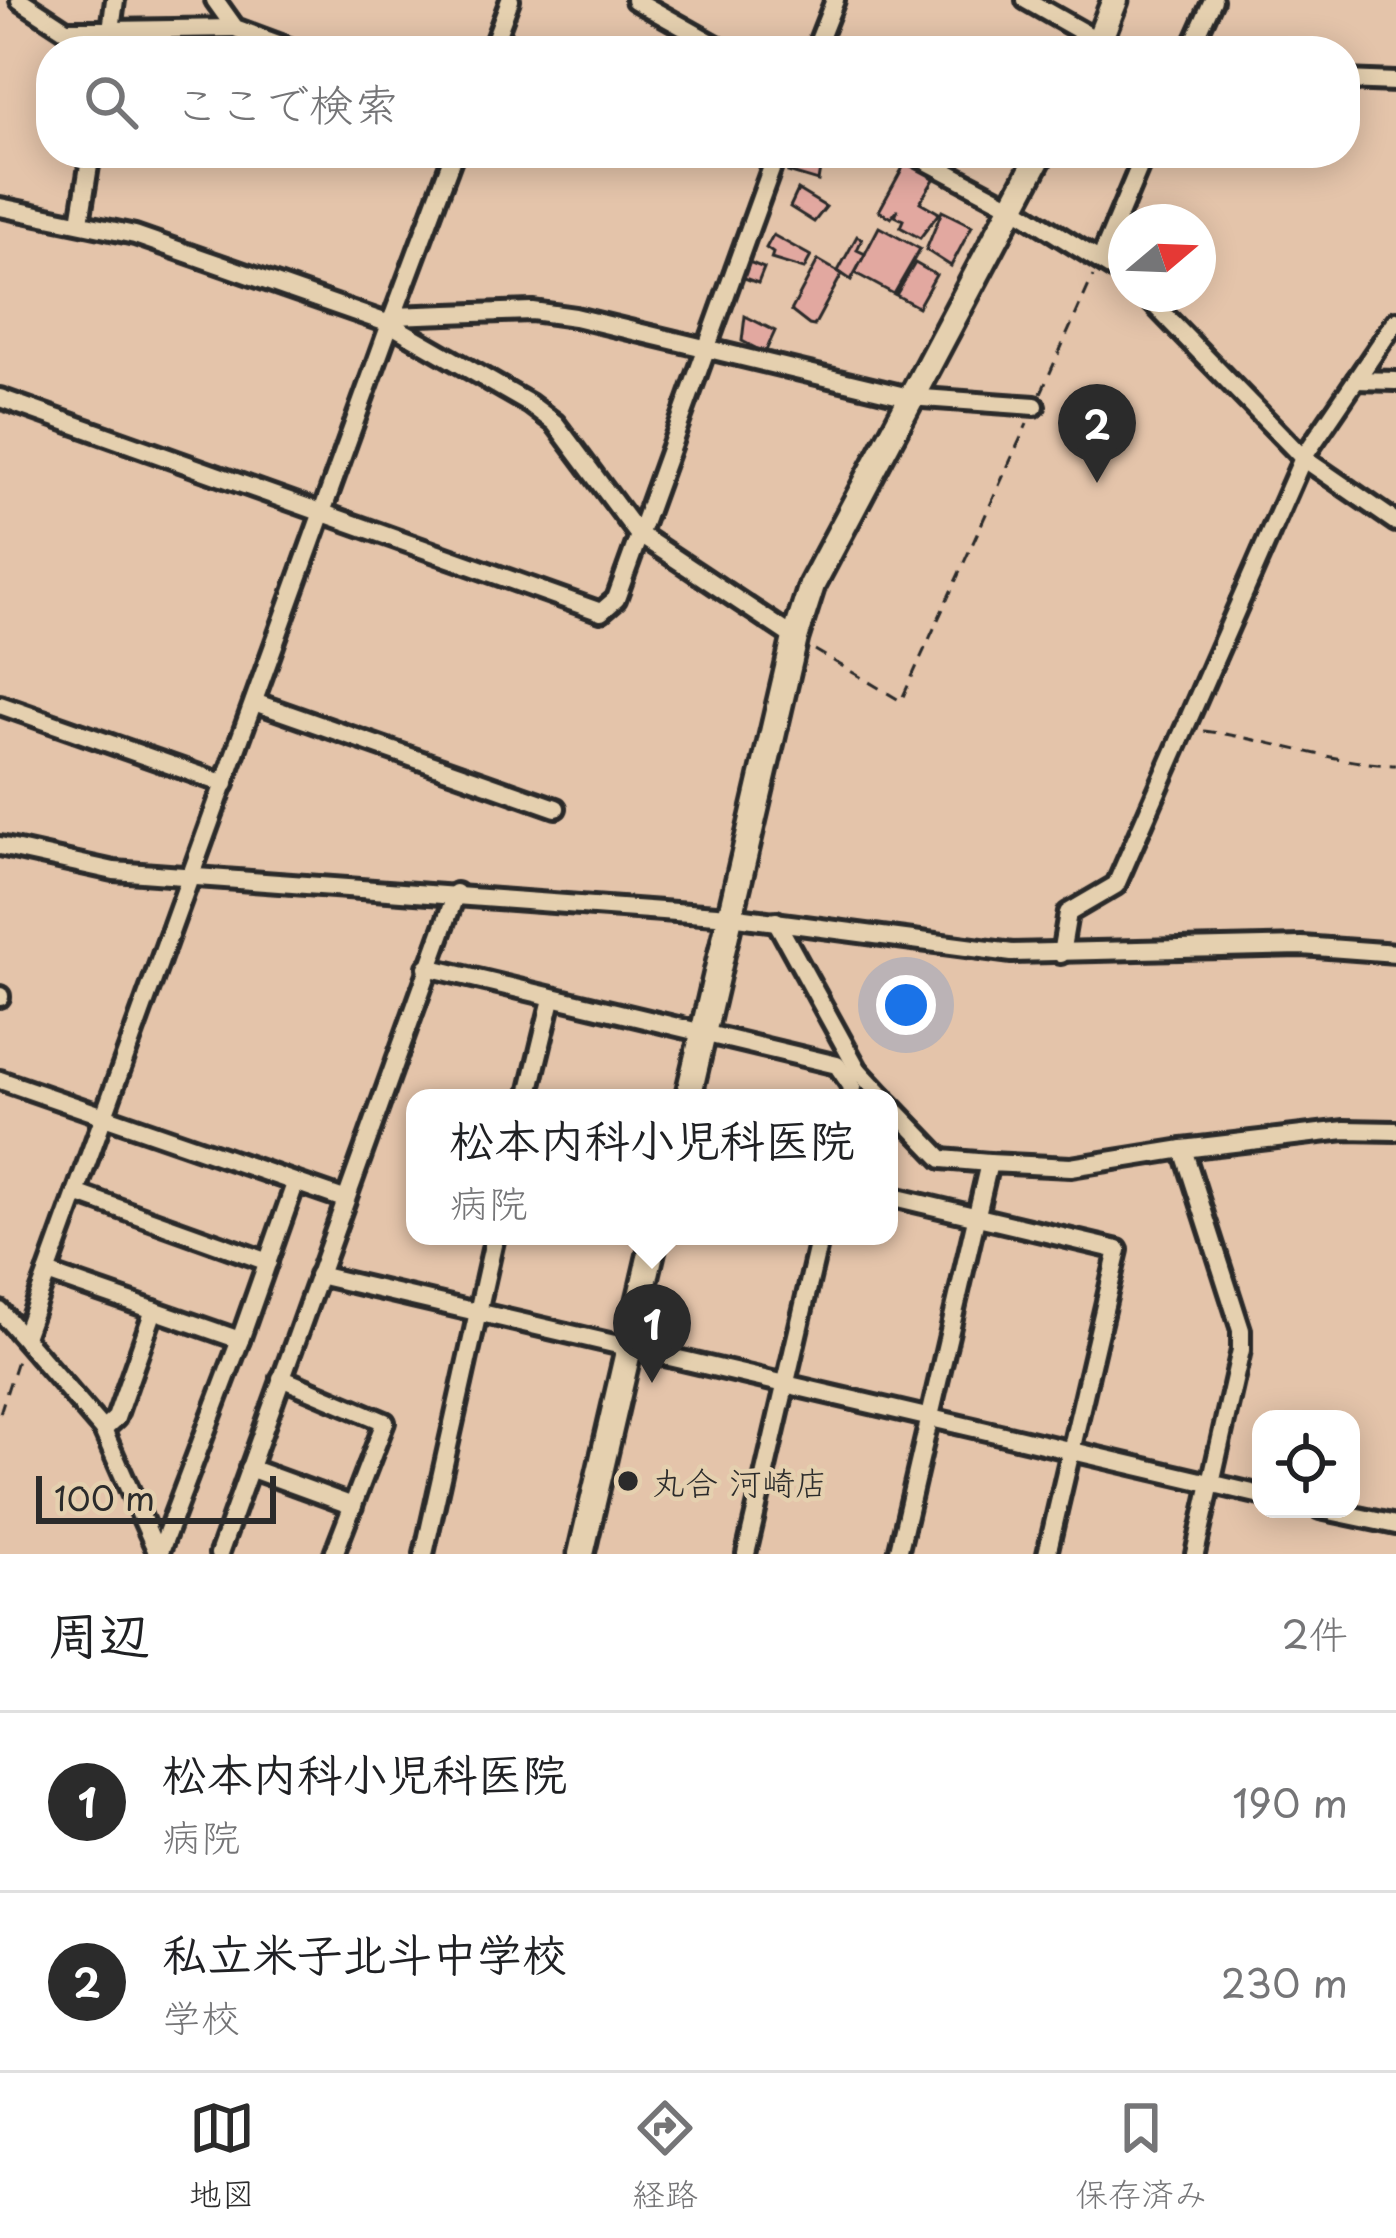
<!DOCTYPE html>
<html lang="ja">
<head>
<meta charset="utf-8">
<style>
	body { margin:0; font-family:"Playpen Sans","Klee One",sans-serif; background:#f2f2f2; color:#202124 }
	.controls { position:absolute; right:36px; bottom:36px; display:grid; overflow:hidden; border-radius:24px; box-shadow:0 6px 30px #0003 }
	.controls button { width:108px; height:108px; display:grid; place-items:center; padding:0; border:0; border-bottom:3px solid #e0e0e0; background:#fff; color:#202124; font:60px sans-serif }
	.compass { position:absolute; left:1108px; top:204px; width:108px; height:108px; border-radius:50%; background:#fff; box-shadow:0 6px 30px #0003; rotate:71deg }
	.scale { position:absolute; left:36px; bottom:30px; width:240px; box-sizing:border-box; padding-left:12px; border:6px solid #2b2b2b; border-top:0; font-size:33px; line-height:42px; white-space:nowrap; color:#2b2b2b; -webkit-text-stroke:9px #e5d0af; paint-order:stroke }
	.you { position:absolute; left:906px; top:1005px; width:42px; height:42px; margin:-30px; border:9px solid #fff; border-radius:50%; background:#1a73e8; box-shadow:0 0 0 18px #1a73e833 }
	.badge { display:grid; place-items:center; width:78px; height:78px; border-radius:50%; background:#2b2b2b; color:#fff; font-size:39px; font-weight:700 }
	.pin { position:absolute; translate:-50% -99px; filter:drop-shadow(0 3px 6px #0008) }
	.pin::after { content:''; position:absolute; top:63px; width:42px; height:36px; background:inherit; clip-path:polygon(0 0,100% 0,50% 100%) }
	.popup { position:absolute; left:406px; top:1089px; width:492px; height:156px; box-sizing:border-box; display:grid; place-content:center; border-radius:24px; background:#fff; filter:drop-shadow(0 3px 9px #0005); font-size:39px; white-space:nowrap; color:#757577 }
	.popup b { font-size:45px; color:#202124 }
	.popup::after { content:''; position:absolute; left:50%; top:100%; margin-left:-24px; border:24px solid transparent; border-top-color:#fff }
	.list { margin:0; padding:0; list-style:none }
	h2 { display:flex; justify-content:space-between; align-items:center; height:156px; margin:0; padding:0 48px; font-size:51px }
	h2 small { font-size:39px; font-weight:400; color:#757577 }
	.list li { display:grid; grid-template-columns:78px 1fr auto; gap:36px; align-items:center; box-sizing:border-box; height:180px; padding:0 48px; border-top:3px solid #e0e0e0 }
	.list b { display:block; font-size:45px; white-space:nowrap }
	.list p { margin:0; font-size:39px; white-space:nowrap; color:#757577 }
	.list em { font-size:39px; font-style:normal; color:#757577 }
	.icon { flex:none; width:66px; height:66px; fill:none; stroke:currentColor; stroke-width:2; stroke-linecap:round; stroke-linejoin:round }
	.map { position:relative; flex:none; width:1396px; height:1554px; overflow:hidden }
	.search { position:absolute; background:#fff; box-shadow:0 6px 30px #0003; left:36px; right:36px; top:36px; height:132px; display:flex; align-items:center; gap:30px; box-sizing:border-box; padding:0 42px; border-radius:48px; color:#757577; font-size:45px }
	.sheet { height:516px; background:#fff }
	nav { display:flex; justify-content:space-around; align-items:center; box-sizing:border-box; height:168px; border-top:3px solid #e0e0e0; background:#fff; font-size:33px; color:#757577 }
	nav a { display:grid; justify-items:center; gap:6px }
	nav .on { color:#2b2b2b }
	.map>svg:first-child { display:block }
</style>
</head>
<body>
<div class="map">
<svg width="1396" height="1554" viewBox="0 0 1396 1554">
	<rect width="100%" height="100%" fill="#e4c4aa"/>
	<filter id="ink" filterUnits="userSpaceOnUse"><feTurbulence type="fractalNoise" baseFrequency=".00833" numOctaves="2"/><feDisplacementMap in="SourceGraphic" scale="24" xChannelSelector="R" yChannelSelector="G"/><feConvolveMatrix kernelMatrix="1 2 1 2 8 2 1 2 1" color-interpolation-filters="sRGB"/></filter>
	<g filter="url(#ink)">
		<g fill="#e2a8a0" stroke="#2b2b2b" stroke-width="3">
			<polygon points="798,153 821,163 818,181 788,172"/>
			<polygon points="907,160 936,176 920,202 939,213 920,238 900,227 903,220 895,216 898,209 891,218 879,211"/>
			<polygon points="798,190 826,207 814,222 790,207"/>
			<polygon points="942,211 972,226 951,266 926,250"/>
			<polygon points="879,227 920,249 894,294 855,273"/>
			<polygon points="773,235 811,256 804,269 771,259 773,253 766,248"/>
			<polygon points="857,236 862,239 857,250 865,254 851,280 838,271"/>
			<polygon points="744,260 764,268 758,283 739,276"/>
			<polygon points="818,260 842,274 814,326 809,325 791,311"/>
			<polygon points="915,263 936,275 918,307 896,295"/>
			<polygon points="745,316 775,331 765,353 742,341"/>
		</g>
		<g fill="none" stroke-linecap="round" stroke-linejoin="round">
			<defs>
				<g id="street">
					<polyline points="20,0 66,30 111,30 115,0"/>
					<polyline points="215,0 235,28 297,51"/>
					<polyline points="635,0 726,51"/>
					<polyline points="1026,0 1116,51"/>
					<polyline points="108,51 111,30 235,28"/>
					<polyline points="491,51 510,0"/>
					<polyline points="815,51 835,0"/>
					<polyline points="1190,51 1213,0"/>
					<polyline points="1345,80 1396,82"/>
					<polyline points="911,153 1013,207 1126,277"/>
					<polyline points="0,207 135,235 390,324 393,316 532,311 575,317 909,397 1035,406"/>
					<polyline points="80,222 91,153"/>
					<polyline points="1101,258 1145,153"/>
					<polyline points="1144,294 1303,458 1396,522"/>
					<polyline points="393,316 454,153"/>
					<polyline points="1356,380 1396,381"/>
					<polyline points="0,398 601,612 616,599 777,153"/>
					<polyline points="254,702 556,808"/>
					<polyline points="0,705 225,784"/>
					<polyline points="0,846 114,871 730,916 1012,953 1302,946 1396,953"/>
					<polyline points="776,921 858,1070"/>
					<polyline points="1061,954 1068,913 1116,885 1303,458 1396,321"/>
					<polyline points="427,967 837,1065 852,1087 850,1098"/>
					<polyline points="0,997 0,996"/>
					<polyline points="851,1074 858,1070 884,1098"/>
					<polyline points="0,1080 344,1199"/>
					<polyline points="528,1098 552,999"/>
					<polyline points="889,1104 942,1159 989,1163"/>
					<polyline points="1183,1149 1345,1130 1396,1131"/>
					<polyline points="76,1193 268,1262"/>
					<polyline points="889,1196 1118,1250 1047,1554"/>
					<polyline points="47,1273 240,1340 159,1554"/>
					<polyline points="318,1275 1261,1495"/>
					<polyline points="0,1311 103,1430 158,1554"/>
					<polyline points="24,1337 390,324 530,404 555,423 637,533 795,638"/>
					<polyline points="240,1340 295,1184"/>
					<polyline points="281,1378 385,1422 334,1554"/>
					<polyline points="103,1430 116,1418 154,1310"/>
					<polyline points="249,1468 353,1506"/>
					<polyline points="1320,1509 1396,1525"/>
					<polyline points="219,1554 456,893"/>
					<polyline points="424,1554 495,1236"/>
					<polyline points="746,1554 820,1236"/>
					<polyline points="898,1554 989,1163 1071,1167 1183,1149 1241,1330 1241,1350 1195,1554"/>
				</g>
				<g id="secondary">
					<polyline points="1095,51 1115,0"/>
					<polyline points="688,1098 795,638 812,585 1041,153"/>
					<polyline points="581,1554 655,1236"/>
				</g>
			</defs>
			<use href="#street" stroke="#2b2b2b" stroke-width="26"/>
			<use href="#secondary" stroke="#2b2b2b" stroke-width="33"/>
			<g stroke="#2b2b2b" stroke-width="3" stroke-dasharray="12 9" stroke-linecap="butt">
				<polyline points="1041,393 1093,276"/>
				<polyline points="815,650 901,701 1027,424"/>
				<path d="M 1204,731 C 1270,739 1329,763 1396,765"/>
				<polyline points="0,1413 18,1357"/>
			</g>
			<use href="#street" stroke="#e5d0af" stroke-width="16"/>
			<use href="#secondary" stroke="#e5d0af" stroke-width="24"/>
		</g>
	</g>
	<circle fill="#2b2b2b" stroke="#e5d0af" stroke-width="4.5" cx="628" cy="1481" r="12"/>
	<g text-anchor="middle" dominant-baseline="central" stroke-width="9" stroke-linejoin="round" paint-order="stroke">
		<g font-size="33" fill="#2b2b2b" stroke="#e5d0af" text-anchor="start">
			<text x="652" y="1481">丸合 河崎店</text>
		</g>
	</g>
</svg>
<div class="controls">
<button><svg class="icon" aria-label="locate" viewBox="0 0 24 24"><circle cx="12" cy="12" r="6"/><path d="M12 2v4M12 18v4M2 12h4M18 12h4"/></svg></button>
</div>
<svg class="compass" viewBox="-18 -18 36 36"><path d="M0-13l5 13h-10z" fill="#e53935"/><path d="M0 13l5-13h-10z" fill="#757577"/></svg>
<div class="scale">100 m</div>
<div class="you"></div>
<div class="pin badge" style="left:652px;top:1383px">1</div>
<div class="popup"><b>松本内科小児科医院</b>病院</div>
<div class="pin badge" style="left:1097px;top:483px">2</div>
<div class="search"><svg class="icon" aria-label="search" viewBox="0 0 24 24"><circle cx="10" cy="10" r="6"/><path d="M15 15l6 6"/></svg>ここで検索</div>
</div>
<section class="sheet">
<h2>周辺<small>2件</small></h2>
<ul class="list">
<li><span class="badge">1</span><div><b>松本内科小児科医院</b><p>病院</p></div><em>190 m</em></li>
<li><span class="badge">2</span><div><b>私立米子北斗中学校</b><p>学校</p></div><em>230 m</em></li>
</ul>
</section>
<nav>
<a class="on"><svg class="icon" aria-label="map" viewBox="0 0 24 24"><path d="M3 6l6-2 6 2 6-2v14l-6 2-6-2-6 2zM9 4v14M15 6v14"/></svg>地図</a>
<a><svg class="icon" aria-label="directions" viewBox="0 0 24 24"><path d="M12 3l9 9-9 9-9-9zM9 14v-3h6M13 9l2 2-2 2"/></svg>経路</a>
<a><svg class="icon" aria-label="saved" viewBox="0 0 24 24"><path d="M7 4h10v16l-5-4-5 4z"/></svg>保存済み</a>
</nav>
</body>
</html>
